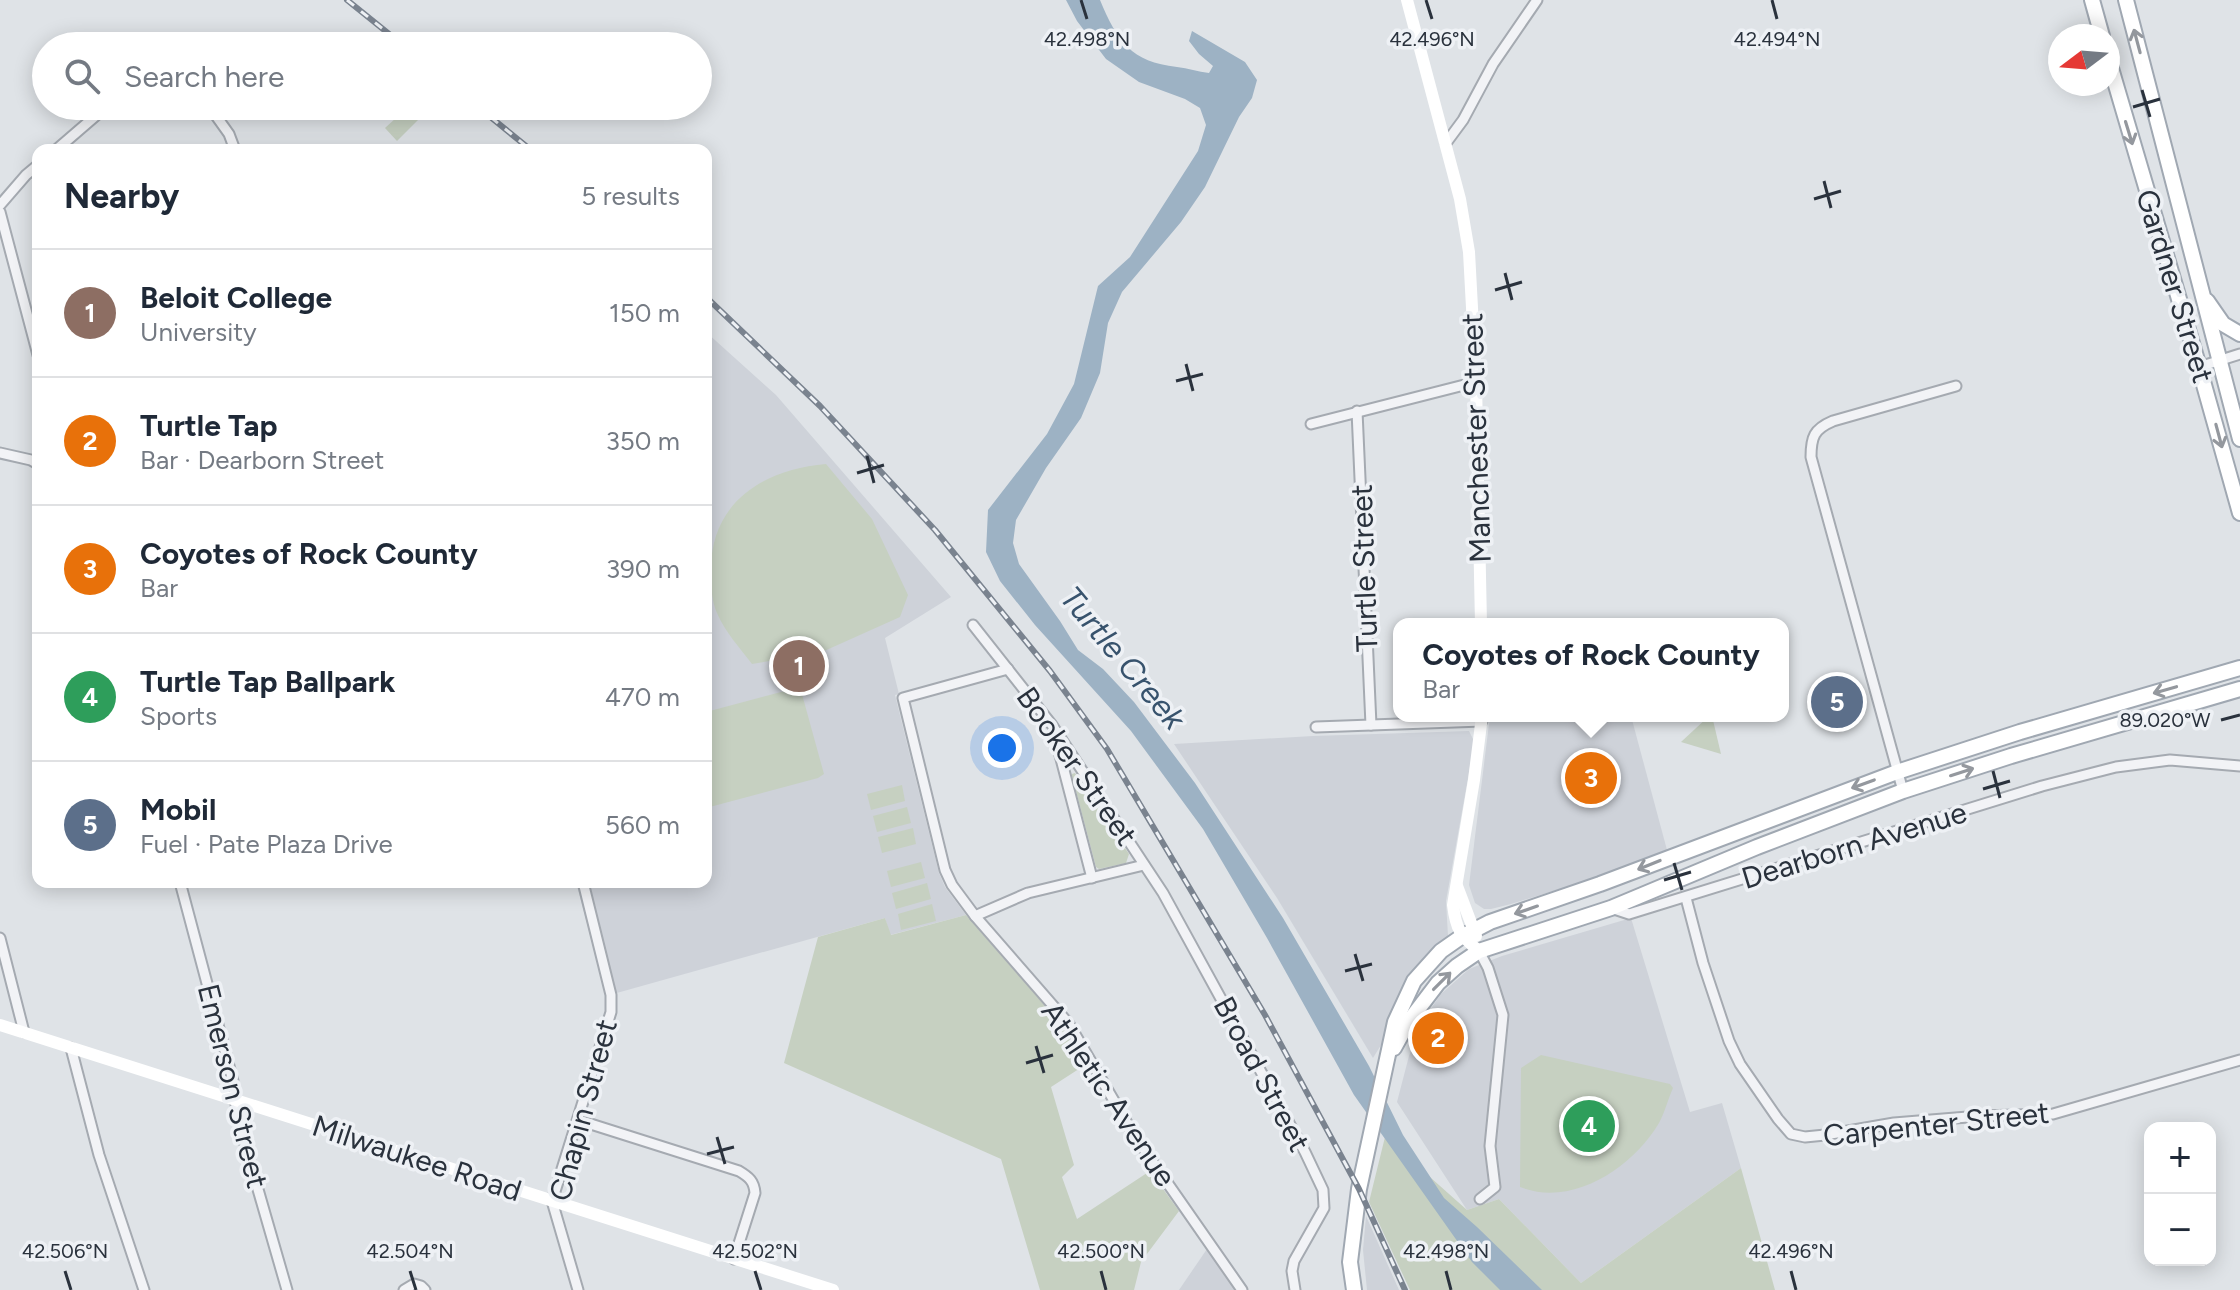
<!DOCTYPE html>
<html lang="en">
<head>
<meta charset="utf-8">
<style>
	body { margin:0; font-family:Figtree,sans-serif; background:#f2f2f3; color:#1f2937 }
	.controls { position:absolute; right:24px; bottom:24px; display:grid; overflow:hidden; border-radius:16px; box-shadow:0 4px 20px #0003 }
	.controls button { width:72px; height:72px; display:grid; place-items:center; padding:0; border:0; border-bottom:2px solid #e0e1e3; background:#fff; color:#1f2937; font:40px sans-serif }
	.compass { position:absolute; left:2048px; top:24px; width:72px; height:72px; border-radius:50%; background:#fff; box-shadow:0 4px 20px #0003; rotate:254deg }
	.you { position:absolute; left:1002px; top:748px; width:28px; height:28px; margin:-20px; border:6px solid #fff; border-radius:50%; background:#1a73e8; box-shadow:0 0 0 12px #1a73e833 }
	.badge { display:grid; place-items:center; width:52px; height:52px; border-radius:50%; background:#c14f68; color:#fff; font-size:26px; font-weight:700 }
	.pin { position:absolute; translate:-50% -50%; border:4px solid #fff; box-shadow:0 2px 8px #0006 }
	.popup { position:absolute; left:1393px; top:618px; width:396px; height:104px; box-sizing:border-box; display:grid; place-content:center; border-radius:16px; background:#fff; filter:drop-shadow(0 2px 6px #0005); font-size:26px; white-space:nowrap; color:#747a83 }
	.popup b { font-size:30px; color:#1f2937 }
	.popup::after { content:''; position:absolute; left:50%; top:100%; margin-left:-16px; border:16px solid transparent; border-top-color:#fff }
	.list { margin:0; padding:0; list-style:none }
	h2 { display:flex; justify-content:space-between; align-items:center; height:104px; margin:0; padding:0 32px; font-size:34px }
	h2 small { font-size:26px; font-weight:400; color:#747a83 }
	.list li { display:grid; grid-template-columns:52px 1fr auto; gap:24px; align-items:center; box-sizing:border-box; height:128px; padding:0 32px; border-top:2px solid #e0e1e3 }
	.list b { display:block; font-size:30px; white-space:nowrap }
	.list p { margin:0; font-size:26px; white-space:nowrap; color:#747a83 }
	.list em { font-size:26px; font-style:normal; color:#747a83 }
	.icon { flex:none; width:44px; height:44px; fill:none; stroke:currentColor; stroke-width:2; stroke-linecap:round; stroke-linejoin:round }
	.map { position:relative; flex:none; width:2240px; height:1290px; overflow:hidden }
	.search { position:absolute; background:#fff; box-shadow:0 4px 20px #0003; left:32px; top:32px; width:680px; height:88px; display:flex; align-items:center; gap:20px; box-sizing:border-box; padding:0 28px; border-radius:44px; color:#747a83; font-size:30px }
	.panel { position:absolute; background:#fff; box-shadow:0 4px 20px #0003; left:32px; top:144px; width:680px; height:744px; border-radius:16px }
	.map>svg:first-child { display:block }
</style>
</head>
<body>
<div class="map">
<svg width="2240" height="1290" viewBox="0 0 2240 1290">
	<rect width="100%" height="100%" fill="#dfe3e7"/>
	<g fill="#ced2d9">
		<polygon points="706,332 776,395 951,597 885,638 899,694 895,695 939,873 945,887 966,915 890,935 885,918 606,996 576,882 706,882"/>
		<polygon points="1490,716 1631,716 1667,850 1579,883 1511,904 1491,909 1484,909 1475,903 1469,885"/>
		<polygon points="1469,731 1473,739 1473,750 1446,901 1448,936 1373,1058 1277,898 1174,744 1313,736"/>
		<polygon points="1631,918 1690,1112 1722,1103 1741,1168 1581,1283 1499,1199 1467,1210 1397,1102 1409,1056 1423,1020 1441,994 1469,969 1502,956"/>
		<polygon points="1366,1216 1399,1290 1367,1290 1363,1250"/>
		<polygon points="1207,1249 1235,1290 1179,1290"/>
	</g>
	<g fill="#c6d0c1">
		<polygon points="409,106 413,106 422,116 397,141 385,128"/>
		<path d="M 826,464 L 872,519 L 908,595 L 900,617 L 822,652 L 752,664 C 740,648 725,632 717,613 C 712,602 711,588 711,576 C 708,505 760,470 826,464 Z"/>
		<polygon points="800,687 824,774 818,778 706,808 706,712"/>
		<polygon points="1709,716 1712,716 1721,754 1681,742"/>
		<polygon points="1075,773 1129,854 1126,863 1099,869 1096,867 1072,776 1072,774"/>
		<polygon points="902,785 905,801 871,810 867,794"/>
		<polygon points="907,807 911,823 877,832 873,816"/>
		<polygon points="913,828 916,844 882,853 878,837"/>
		<polygon points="921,862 925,878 891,887 887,871"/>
		<polygon points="927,883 931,899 896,909 892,893"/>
		<polygon points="932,904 936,921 901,930 898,914"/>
		<polygon points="966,915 1060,1023 1085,1065 1051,1087 1074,1165 1062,1177 1077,1219 1150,1171 1179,1211 1141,1262 1134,1290 1040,1290 1001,1159 784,1063 818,937 885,918 891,935"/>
		<path d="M 1541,1055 L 1670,1084 L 1673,1088 C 1668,1099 1665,1112 1659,1123 C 1633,1167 1573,1208 1520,1187 L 1521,1068 Z"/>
		<polygon points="1385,1137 1467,1210 1499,1199 1581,1283 1741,1168 1775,1290 1410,1290 1369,1202"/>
	</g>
	<path fill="#9db2c4" d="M 1066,0 L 1100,0 C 1117,41 1131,62 1177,67 C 1188,68 1198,72 1209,73 L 1213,66 L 1199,54 L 1189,41 L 1192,31 L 1245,62 L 1257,80 L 1252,98 L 1239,117 L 1205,187 L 1181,222 L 1122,292 L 1108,323 L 1100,373 L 1081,418 L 1046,468 L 1016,520 L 1013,543 L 1019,564 L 1060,621 L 1078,650 L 1103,669 L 1134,702 L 1195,783 L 1283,918 L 1369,1066 L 1403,1135 L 1444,1198 L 1477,1227 L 1542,1290 L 1500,1290 L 1472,1262 L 1354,1095 L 1267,938 L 1203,829 L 1131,731 L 1035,625 L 1000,581 L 986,552 L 988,510 L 1047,434 L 1074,384 L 1098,286 L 1130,257 L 1198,151 L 1206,125 L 1200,108 L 1185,99 L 1139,82 L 1106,59 L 1077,21 Z"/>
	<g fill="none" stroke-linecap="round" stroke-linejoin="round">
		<defs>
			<g id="street">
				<polyline points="209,106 229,134 235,150"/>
				<polyline points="1446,143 1463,120 1493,64 1537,0"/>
				<polyline points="56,150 107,106"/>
				<polyline points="0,205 26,175 38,165"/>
				<polyline points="0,212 38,355"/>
				<polyline points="2199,367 2240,354"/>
				<polyline points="1357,411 1371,725"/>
				<polyline points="1311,424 1476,382"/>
				<polyline points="0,453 31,460 38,464"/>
				<polyline points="973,625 1052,725 1163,893 1305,1152 1323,1190 1324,1208 1294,1261 1292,1271 1295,1290"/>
				<polyline points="1008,669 903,698 945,870 952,885 975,916 1069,1024 1134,1135 1242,1290"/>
				<polyline points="1316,727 1482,721"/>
				<polyline points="1054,732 1092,878"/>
				<path d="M 1903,791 L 1811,457 C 1811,437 1814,429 1833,421 L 1956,386"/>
				<polyline points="180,882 233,1081 238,1120 287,1290"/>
				<polyline points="1686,898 1703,963 1729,1041 1740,1064 1778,1119 1791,1134 1805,1137 1825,1135 1894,1123 1980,1116 2053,1114 2240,1060"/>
				<polyline points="1611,908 1629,914 2042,786 2116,767 2170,760 2240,766"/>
				<polyline points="975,916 1028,893 1144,865"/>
				<polyline points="0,938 24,1032"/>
				<polyline points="1479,951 1488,968 1503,1015 1490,1146 1495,1187 1480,1199"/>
				<polyline points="71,1048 99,1155 144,1290"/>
				<path d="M 578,1120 L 739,1171 C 749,1177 754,1181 755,1193 L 734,1259"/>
				<polyline points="404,1290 414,1284 421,1286 425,1290"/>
				<polyline points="578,1290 552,1201 611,1012 611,995 583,882"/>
			</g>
			<g id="primary">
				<polyline points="2092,0 2102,36"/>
				<polyline points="2126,0 2240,439"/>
				<polyline points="2108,58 2199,367 2240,513"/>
				<polyline points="2207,301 2223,324 2240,334"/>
				<polyline points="1394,1048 1409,1021 1438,983 1457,966 1479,951 1611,908 1757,847 1903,791 2011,756 2240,689"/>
				<polyline points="1354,1290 1350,1262 1359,1189 1395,1022 1414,981 1441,951 1461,937 1490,922 1600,884 1897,772 2020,732 2240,668"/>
			</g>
		</defs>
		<use href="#street" stroke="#a5aab1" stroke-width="13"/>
		<use href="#primary" stroke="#a0a8b2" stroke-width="18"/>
		<use href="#street" stroke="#f2f3f6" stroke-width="9"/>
		<g stroke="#fff" stroke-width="12">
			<polyline points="1407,0 1460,199 1469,252 1476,382 1481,624"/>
			<polyline points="1457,886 1476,936"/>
			<path d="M 1479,951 C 1460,936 1456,929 1453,905 L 1474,780 L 1482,716"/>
			<polyline points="0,1025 833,1290"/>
		</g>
		<use href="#primary" stroke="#fff" stroke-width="14"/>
		<defs>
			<g id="rail">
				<polyline points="347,0 404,46"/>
				<polyline points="477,106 531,150"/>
				<polyline points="706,297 820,406 935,530 1050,671 1107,749 1265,1015 1359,1189 1405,1290"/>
			</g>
		</defs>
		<use href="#rail" stroke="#7a838f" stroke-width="6"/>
		<use href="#rail" stroke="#eef1f5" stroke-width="3" stroke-dasharray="9" stroke-linecap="butt"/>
	</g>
	<defs><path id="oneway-shaft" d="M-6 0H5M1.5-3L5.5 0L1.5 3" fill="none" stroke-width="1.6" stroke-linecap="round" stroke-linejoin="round" transform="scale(2)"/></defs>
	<g stroke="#94989e">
		<use href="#oneway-shaft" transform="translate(2137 41) rotate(-105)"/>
		<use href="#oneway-shaft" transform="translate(2129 133) rotate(73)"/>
		<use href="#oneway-shaft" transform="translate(2219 436) rotate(75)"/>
		<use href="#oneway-shaft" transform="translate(2165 690) rotate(164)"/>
		<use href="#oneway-shaft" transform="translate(1962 772) rotate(-18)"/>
		<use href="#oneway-shaft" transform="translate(1863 784) rotate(160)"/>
		<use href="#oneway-shaft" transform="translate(1649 865) rotate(158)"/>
		<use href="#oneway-shaft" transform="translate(1526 910) rotate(161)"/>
		<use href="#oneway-shaft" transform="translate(1442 981) rotate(-45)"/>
	</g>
	<path fill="none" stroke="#2a323d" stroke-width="3" d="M 1081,0 L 1087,19M 1426,0 L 1432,19M 1772,0 L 1777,19M 2142,90 L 2150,117M 2133,107 L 2160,99M 1824,181 L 1831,208M 1814,199 L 1841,191M 1505,273 L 1512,300M 1495,290 L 1522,282M 1186,364 L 1193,391M 1176,381 L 1203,374M 867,456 L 874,483M 857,473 L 884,465M 2221,720 L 2240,715M 1993,771 L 2000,798M 1983,789 L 2010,781M 1674,863 L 1682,890M 1664,880 L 1691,872M 1355,954 L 1363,981M 1345,971 L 1372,964M 1036,1046 L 1044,1073M 1026,1063 L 1053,1055M 717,1137 L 725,1164M 707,1154 L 734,1147M 65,1271 L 71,1290M 410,1271 L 416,1290M 755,1271 L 761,1290M 1101,1271 L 1106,1290M 1446,1271 L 1451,1290M 1791,1271 L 1796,1290"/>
	<g text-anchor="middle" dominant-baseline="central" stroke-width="7" stroke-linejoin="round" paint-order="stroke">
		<g font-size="30" fill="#2a323d" stroke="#eef1f5">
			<text transform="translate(2175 286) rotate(73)">Gardner Street</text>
			<text transform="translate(1476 438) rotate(-92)">Manchester Street</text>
			<text transform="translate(1364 568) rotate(-92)">Turtle Street</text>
			<text transform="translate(1077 766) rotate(55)">Booker Street</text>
			<text transform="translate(1854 845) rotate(-17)">Dearborn Avenue</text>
			<text transform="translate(1262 1074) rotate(62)">Broad Street</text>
			<text transform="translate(233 1086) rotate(76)">Emerson Street</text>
			<text transform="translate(1109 1094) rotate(56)">Athletic Avenue</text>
			<text transform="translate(583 1110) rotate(-75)">Chapin Street</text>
			<text transform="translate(1936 1124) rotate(-6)">Carpenter Street</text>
			<text transform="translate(417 1158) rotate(18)">Milwaukee Road</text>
		</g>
		<g font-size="32" font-style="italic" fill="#38536d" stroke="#eef1f5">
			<text transform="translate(1123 658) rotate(50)">Turtle Creek</text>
		</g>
	</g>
	<g font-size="20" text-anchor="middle" fill="#2a323d" stroke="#eef1f5" stroke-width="7" stroke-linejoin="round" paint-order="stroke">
		<text x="1087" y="46">42.498°N</text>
		<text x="1432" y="46">42.496°N</text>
		<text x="1777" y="46">42.494°N</text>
		<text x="2165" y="727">89.020°W</text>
		<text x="65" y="1258">42.506°N</text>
		<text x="410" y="1258">42.504°N</text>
		<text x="755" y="1258">42.502°N</text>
		<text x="1101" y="1258">42.500°N</text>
		<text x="1446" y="1258">42.498°N</text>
		<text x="1791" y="1258">42.496°N</text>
	</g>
</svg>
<div class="controls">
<button>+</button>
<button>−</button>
</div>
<svg class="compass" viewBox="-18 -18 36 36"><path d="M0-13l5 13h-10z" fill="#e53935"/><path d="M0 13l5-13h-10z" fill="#747a83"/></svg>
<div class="you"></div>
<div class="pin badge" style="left:799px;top:666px;background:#8d6e63">1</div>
<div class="pin badge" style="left:1438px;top:1038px;background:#e8710a">2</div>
<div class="pin badge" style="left:1591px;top:778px;background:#e8710a">3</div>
<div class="popup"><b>Coyotes of Rock County</b>Bar</div>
<div class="pin badge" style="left:1589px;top:1126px;background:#2e9e5b">4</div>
<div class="pin badge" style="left:1837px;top:702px;background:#5c6f8a">5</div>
<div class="search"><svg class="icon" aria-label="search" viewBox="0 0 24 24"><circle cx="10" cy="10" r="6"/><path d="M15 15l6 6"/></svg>Search here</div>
<section class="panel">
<h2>Nearby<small>5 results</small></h2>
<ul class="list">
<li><span class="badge" style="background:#8d6e63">1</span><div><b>Beloit College</b><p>University</p></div><em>150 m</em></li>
<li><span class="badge" style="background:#e8710a">2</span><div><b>Turtle Tap</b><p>Bar · Dearborn Street</p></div><em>350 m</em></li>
<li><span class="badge" style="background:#e8710a">3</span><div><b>Coyotes of Rock County</b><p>Bar</p></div><em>390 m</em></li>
<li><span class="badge" style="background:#2e9e5b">4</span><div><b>Turtle Tap Ballpark</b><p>Sports</p></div><em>470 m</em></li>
<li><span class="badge" style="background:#5c6f8a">5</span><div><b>Mobil</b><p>Fuel · Pate Plaza Drive</p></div><em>560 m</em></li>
</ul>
</section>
</div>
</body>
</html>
